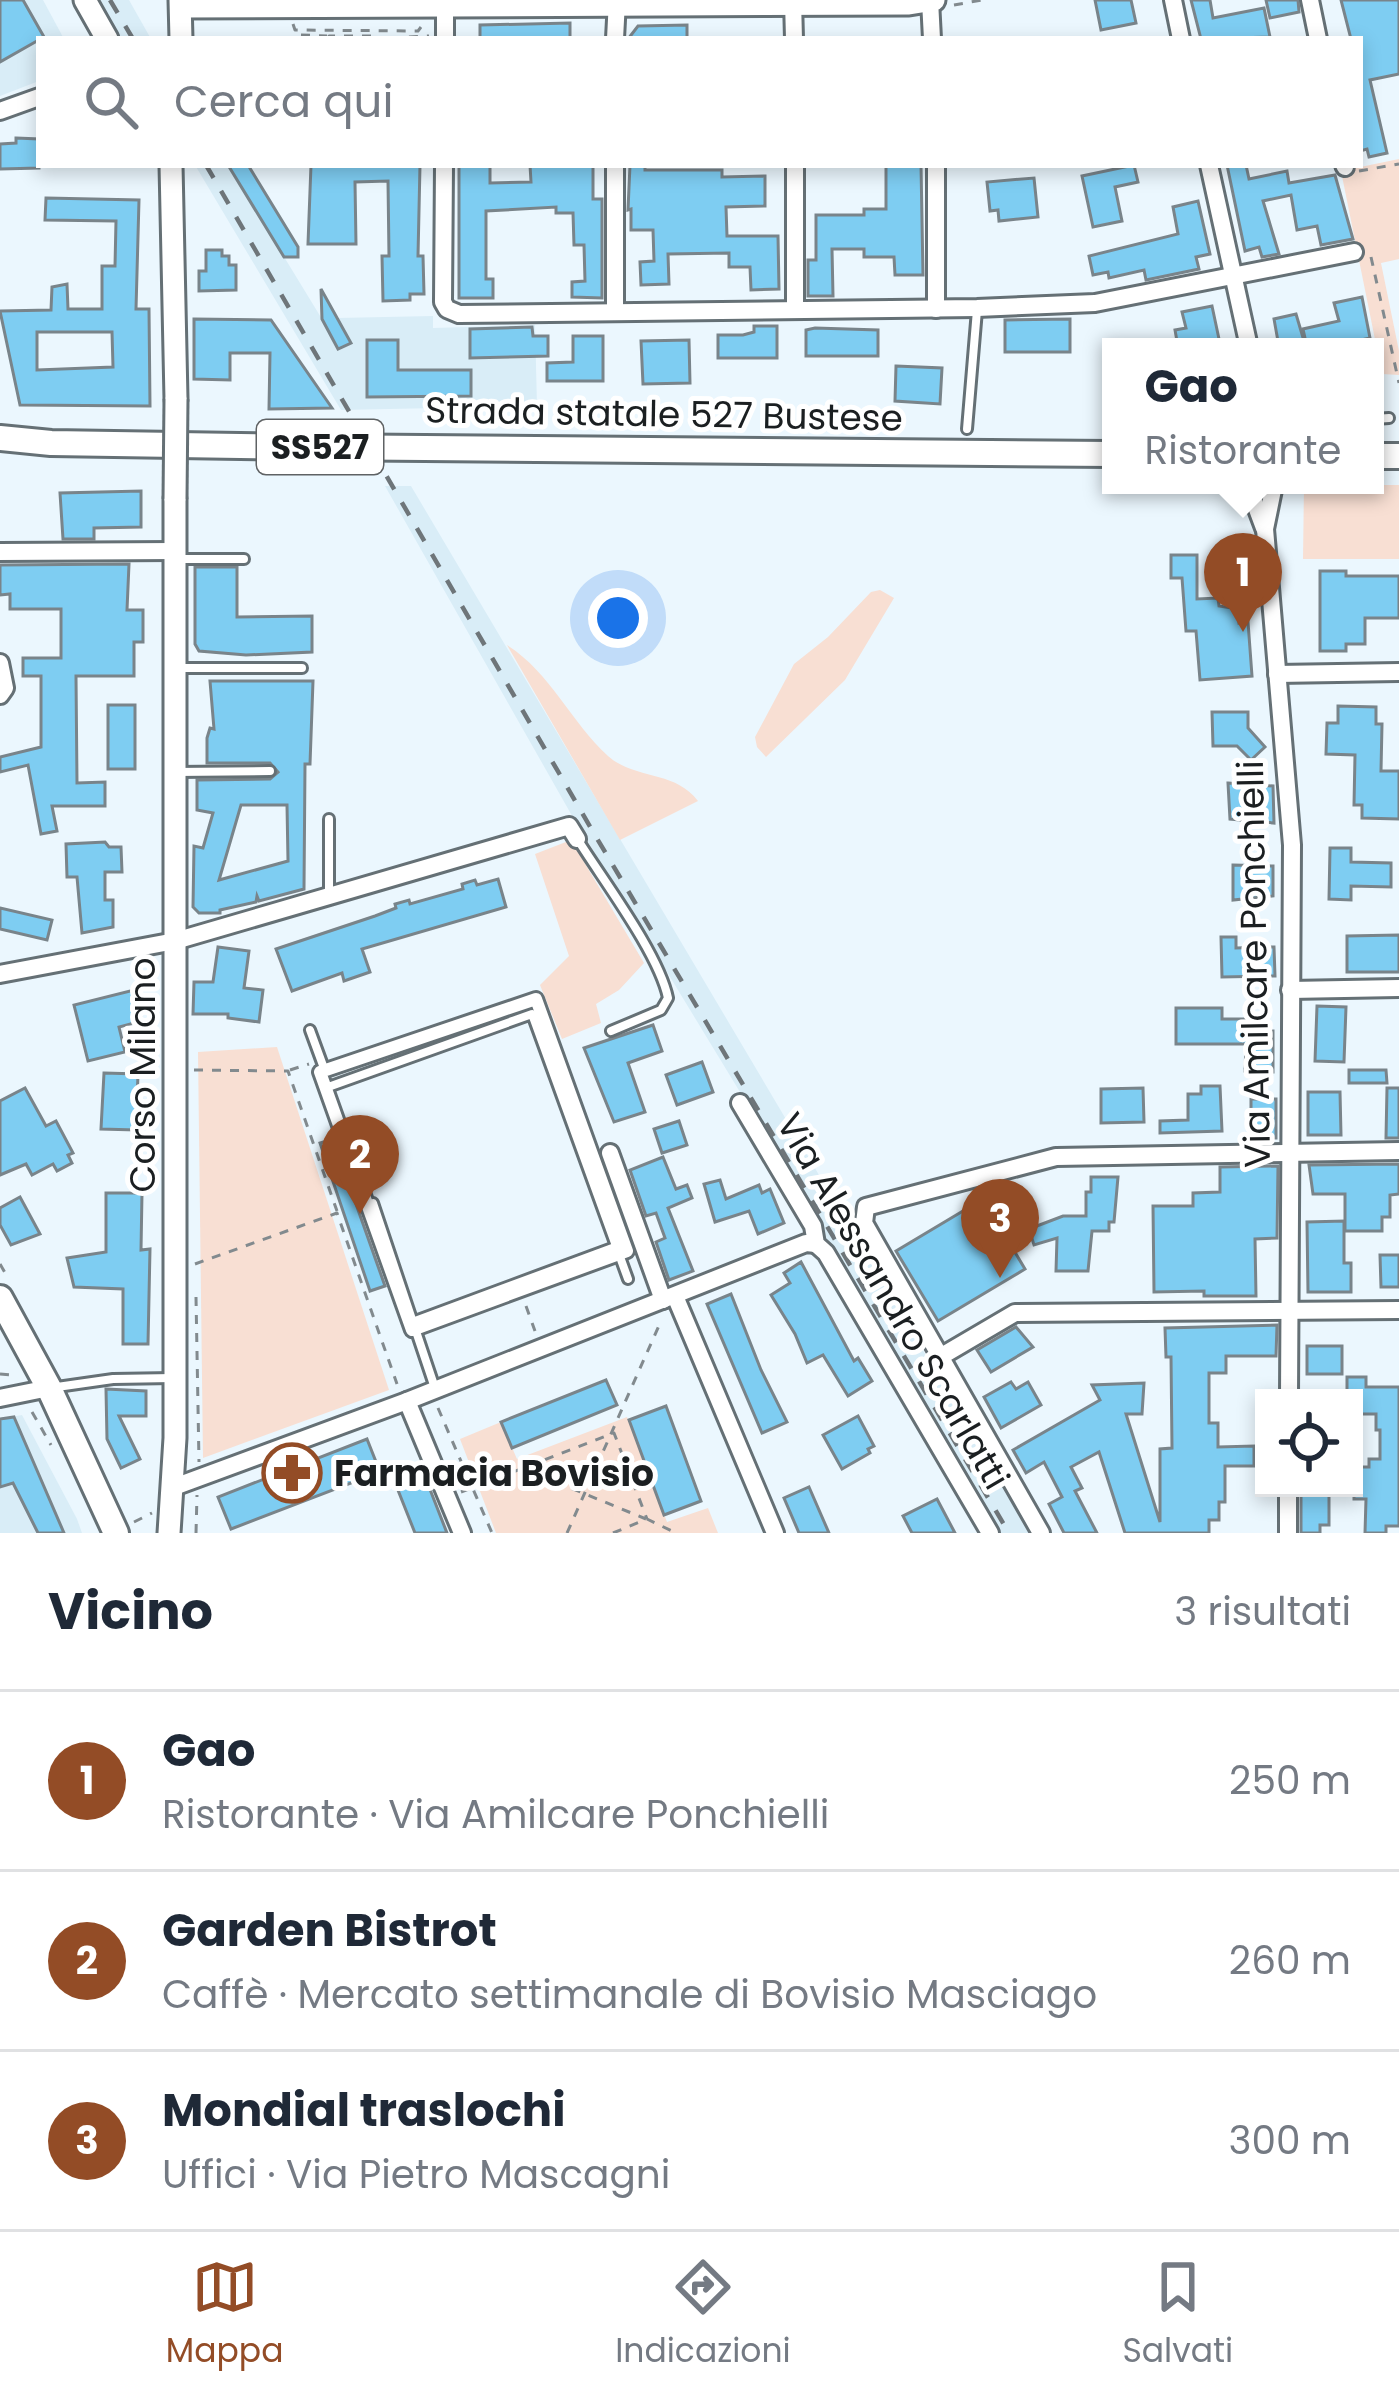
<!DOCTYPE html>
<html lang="it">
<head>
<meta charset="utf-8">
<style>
	body { margin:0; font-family:Poppins,sans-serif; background:#f2f2f3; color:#1f2937 }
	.controls { position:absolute; right:36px; bottom:36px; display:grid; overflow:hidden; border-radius:0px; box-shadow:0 6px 18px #0003 }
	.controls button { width:108px; height:108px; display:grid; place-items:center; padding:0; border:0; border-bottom:3px solid #e0e1e3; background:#fff; color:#1f2937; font:60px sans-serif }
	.you { position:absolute; left:618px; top:618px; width:42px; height:42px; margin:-30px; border:9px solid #fff; border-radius:50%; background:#1a73e8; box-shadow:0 0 0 18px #1a73e833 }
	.badge { display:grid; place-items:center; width:78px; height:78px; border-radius:50%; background:#934c26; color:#fff; font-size:39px; font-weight:700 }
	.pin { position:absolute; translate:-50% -99px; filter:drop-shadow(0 3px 6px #0008) }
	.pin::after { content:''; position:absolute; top:63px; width:42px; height:36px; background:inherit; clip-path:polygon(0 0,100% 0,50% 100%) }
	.popup { position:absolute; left:1102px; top:338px; width:282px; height:156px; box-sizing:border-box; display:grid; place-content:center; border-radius:0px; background:#fff; filter:drop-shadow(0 3px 9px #0005); font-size:39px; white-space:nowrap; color:#747a83 }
	.popup b { font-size:45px; color:#1f2937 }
	.popup::after { content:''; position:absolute; left:50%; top:100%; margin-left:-24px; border:24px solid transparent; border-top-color:#fff }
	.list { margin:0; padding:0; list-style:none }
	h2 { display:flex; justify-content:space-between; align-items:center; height:156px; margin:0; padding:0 48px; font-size:51px }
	h2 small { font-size:39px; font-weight:400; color:#747a83 }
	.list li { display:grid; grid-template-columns:78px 1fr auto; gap:36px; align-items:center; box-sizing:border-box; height:180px; padding:0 48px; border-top:3px solid #e0e1e3 }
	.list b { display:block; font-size:45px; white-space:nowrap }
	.list p { margin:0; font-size:39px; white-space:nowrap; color:#747a83 }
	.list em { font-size:39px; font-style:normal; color:#747a83 }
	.icon { flex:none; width:66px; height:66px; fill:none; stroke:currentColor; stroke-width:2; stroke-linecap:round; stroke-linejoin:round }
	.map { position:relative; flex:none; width:1399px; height:1533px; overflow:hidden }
	.search { position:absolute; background:#fff; box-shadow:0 6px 18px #0003; left:36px; right:36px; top:36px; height:132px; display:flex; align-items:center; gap:30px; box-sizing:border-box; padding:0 42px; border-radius:0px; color:#747a83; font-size:45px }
	.sheet { height:696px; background:#fff }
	nav { display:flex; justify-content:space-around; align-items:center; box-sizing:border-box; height:168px; border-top:3px solid #e0e1e3; background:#fff; font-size:33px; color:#747a83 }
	nav a { display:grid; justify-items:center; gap:6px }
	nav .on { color:#934c26 }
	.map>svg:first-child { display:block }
</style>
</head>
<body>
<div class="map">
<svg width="1399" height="1533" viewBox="0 0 1399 1533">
	<rect width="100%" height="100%" fill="#ebf7fe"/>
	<g fill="#d9edf7">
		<polygon points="0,0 43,0 64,39 39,39 39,81 0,96"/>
		<polygon points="95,0 129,0 151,39 117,39"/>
		<polygon points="195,165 228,165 325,324 337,318 433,316 433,328 535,325 537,406 341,410"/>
		<polygon points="385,486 411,486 1031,1533 999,1533 743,1097 571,814"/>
		<polygon points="22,1415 77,1519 82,1533 0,1533 0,1419"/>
	</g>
	<g fill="#f8dfd3">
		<polygon points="1399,159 1399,259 1381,263 1399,351 1399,375 1382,374 1341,171"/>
		<polygon points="1304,485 1399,485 1399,559 1303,559"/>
		<polygon points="880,590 894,598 845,680 766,757 757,747 755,737 794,664 828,637 871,592"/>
		<path d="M 507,645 C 550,672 571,722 608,756 C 635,780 675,770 698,801 L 620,840 Z"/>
		<polygon points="571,840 644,963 619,990 596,1004 601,1023 562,1039 540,985 569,956 535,854"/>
		<polygon points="277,1047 389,1390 203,1458 198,1052"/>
		<polygon points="627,1417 667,1522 708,1508 718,1533 496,1533 460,1439 501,1422 517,1459"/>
	</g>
	<g fill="#7ecdf2" stroke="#79848a" stroke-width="3" fill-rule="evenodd">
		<polygon points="0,0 23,0 44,37 0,62"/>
		<polygon points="1095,0 1131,0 1136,23 1101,30"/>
		<polygon points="1191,0 1210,0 1213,18 1264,8 1270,37 1201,39"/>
		<polygon points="1266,0 1298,0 1299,12 1270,18"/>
		<polygon points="1341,0 1399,0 1399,74 1370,80 1387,153 1369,157 1367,149 1360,151 1360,39 1351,39"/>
		<polygon points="570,23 570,39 480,39 480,25"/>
		<polygon points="687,25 687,39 628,39 638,26"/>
		<polygon points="16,138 39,139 39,168 0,169 0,144 16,143"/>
		<polygon points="228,165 248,165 298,247 298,257 284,257"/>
		<polygon points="311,165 420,165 418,256 423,256 424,294 410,294 410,300 383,301 382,256 389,256 388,181 355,182 356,244 308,244"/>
		<polygon points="459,165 490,165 490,183 531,182 530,165 593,165 593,199 602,199 602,298 572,297 572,282 585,281 584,245 574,245 573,213 556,213 556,207 486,211 486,279 493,279 493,298 459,298"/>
		<polygon points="630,165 645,165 645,170 722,170 722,177 765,176 765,206 726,207 727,236 778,236 779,289 751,290 750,267 729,267 729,253 668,254 669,284 641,285 640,262 654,261 653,230 631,230 631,209 628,210"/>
		<polygon points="886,165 921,165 923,275 895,275 894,257 864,257 864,249 832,249 833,296 808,296 808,260 816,260 816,215 864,215 864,209 886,209"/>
		<polygon points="1134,165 1138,182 1115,187 1122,221 1093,227 1082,176"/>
		<polygon points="1227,165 1246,165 1249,179 1287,171 1289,183 1335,175 1353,239 1321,245 1317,226 1297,230 1291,195 1263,201 1279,254 1262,257 1259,247 1245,251"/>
		<polygon points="1034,178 1038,217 999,221 998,210 990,211 987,182"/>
		<path d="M 46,198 L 139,200 L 136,309 L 149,309 L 150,406 L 20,405 L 0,311 L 51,310 L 52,287 L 67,284 L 68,309 L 102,309 L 102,266 L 115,266 L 116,221 L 45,220 ZM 37,332 L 112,332 L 113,367 L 37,370 Z"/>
		<polygon points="1198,201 1210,254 1196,257 1199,269 1146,280 1144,270 1109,278 1108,272 1093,275 1089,256 1178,234 1173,207"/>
		<polygon points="206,250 222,250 222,256 229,256 229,265 236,265 236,290 199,291 199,271 206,271"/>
		<polygon points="321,289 351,343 338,349 322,319"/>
		<polygon points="1362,297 1370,338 1330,347 1307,347 1303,329 1339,321 1334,303"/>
		<polygon points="1212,306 1219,339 1178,347 1175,330 1186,328 1182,312"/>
		<polygon points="1296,314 1304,341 1279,347 1274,319"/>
		<polygon points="194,319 271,320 332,408 269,409 270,353 230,353 230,380 194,379"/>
		<polygon points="1070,319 1070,352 1005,352 1005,320"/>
		<polygon points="754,326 777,326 777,358 718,358 718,335 743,335 754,332"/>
		<polygon points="532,327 533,336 548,336 548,356 470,358 470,329"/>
		<polygon points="815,328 878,330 878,356 806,356 806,330"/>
		<polygon points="573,336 603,336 603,381 547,381 547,363 573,362"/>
		<polygon points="367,340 398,340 398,370 471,370 471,396 367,397"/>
		<polygon points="689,340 690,383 643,384 641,341"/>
		<polygon points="896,366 942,368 940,404 895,401"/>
		<polygon points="141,491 141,527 94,528 94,539 63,539 60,493"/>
		<polygon points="1171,555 1197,555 1197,599 1218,598 1219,606 1238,609 1239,623 1248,622 1252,676 1200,680 1196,631 1186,631 1182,578 1171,578"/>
		<polygon points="129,564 127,610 143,610 143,642 134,642 134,676 76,676 77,783 105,782 105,806 52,806 57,831 41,834 28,765 0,772 0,757 41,747 41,676 23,676 23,658 61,658 61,609 10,609 10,594 0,595 0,565"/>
		<polygon points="195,567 237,567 237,617 312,616 312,652 246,655 199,651 195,644"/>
		<polygon points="1320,571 1346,571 1346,576 1399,576 1399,618 1365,618 1365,644 1346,644 1346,651 1320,651"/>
		<path d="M 210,681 L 313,681 L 310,764 L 305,764 L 304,889 L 259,901 L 257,896 L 256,902 L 220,910 L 220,913 L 199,913 L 193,907 L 194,846 L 203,848 L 213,813 L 197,810 L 197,780 L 270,779 L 278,772 L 270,763 L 207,763 L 207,738 L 210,728 L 214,729 ZM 241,805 L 287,805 L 288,861 L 219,880 Z"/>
		<rect x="108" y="705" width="27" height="64"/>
		<polygon points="1338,706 1376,707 1376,724 1382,724 1381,771 1399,771 1399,819 1362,818 1362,805 1354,805 1355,755 1326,754 1327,723 1338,723"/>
		<polygon points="1212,712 1248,712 1248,728 1265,747 1251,760 1237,746 1213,746"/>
		<polygon points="1228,783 1273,786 1274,823 1230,819"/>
		<polygon points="105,842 109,847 121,847 122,872 105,872 105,900 113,900 113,927 82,933 77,877 67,877 66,844"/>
		<polygon points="1330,848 1351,848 1351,862 1391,863 1391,887 1351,886 1351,900 1329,899"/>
		<polygon points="1233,865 1273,866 1273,896 1233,900"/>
		<polygon points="498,879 506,907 362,949 370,972 344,981 342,973 292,991 276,949 375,916 396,908 395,904 409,900 410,904 463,889 462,884 475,880 477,885"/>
		<polygon points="0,908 52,920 47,940 0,929"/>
		<polygon points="1399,935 1399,972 1347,972 1347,936"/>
		<polygon points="1221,937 1236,937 1236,948 1274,947 1275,976 1222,977"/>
		<polygon points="218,947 249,951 244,988 263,990 259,1022 228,1018 228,1014 193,1014 194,982 213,982"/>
		<polygon points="134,990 142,1021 119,1027 125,1052 88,1061 74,1005"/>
		<polygon points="1317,1006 1346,1007 1344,1062 1315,1061"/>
		<polygon points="1176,1008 1222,1008 1222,1019 1259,1019 1258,1031 1273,1031 1273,1072 1245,1071 1246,1044 1176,1044"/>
		<polygon points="653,1025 662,1051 628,1063 645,1112 614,1122 584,1048"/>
		<polygon points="702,1062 713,1092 677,1105 666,1075"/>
		<polygon points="1349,1070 1386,1070 1387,1083 1349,1083"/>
		<polygon points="104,1073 138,1074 136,1130 101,1129"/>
		<polygon points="1201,1086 1220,1086 1222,1131 1160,1133 1160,1121 1188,1120 1188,1094 1201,1094"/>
		<polygon points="25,1088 46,1126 56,1121 73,1153 68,1155 72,1163 57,1171 53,1164 32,1175 26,1164 0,1175 0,1101"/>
		<polygon points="1143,1088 1144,1122 1101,1123 1101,1089"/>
		<polygon points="1387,1088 1399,1088 1399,1138 1386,1138"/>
		<polygon points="1308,1092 1340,1092 1341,1135 1308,1135"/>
		<rect x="1251" y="1099" width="25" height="39"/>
		<polygon points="679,1121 687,1145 662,1153 654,1129"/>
		<polygon points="333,1139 385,1286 370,1291 320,1143"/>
		<polygon points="663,1157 676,1189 687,1185 692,1198 668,1208 693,1271 669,1280 656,1242 665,1238 656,1213 646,1216 630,1170"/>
		<polygon points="1399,1164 1399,1194 1390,1195 1390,1217 1382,1217 1382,1231 1345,1231 1345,1194 1313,1194 1309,1165"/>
		<polygon points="1278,1166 1277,1238 1255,1239 1256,1296 1204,1296 1204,1291 1154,1292 1153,1206 1193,1206 1193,1193 1220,1192 1220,1167"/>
		<polygon points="1091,1177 1118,1177 1114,1222 1109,1222 1109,1231 1092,1231 1088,1271 1056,1271 1057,1238 1034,1245 1029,1229 1063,1216 1086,1216 1086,1192 1091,1192"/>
		<polygon points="720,1180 726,1199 759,1185 762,1193 770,1189 784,1223 758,1234 749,1211 715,1222 704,1184"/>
		<polygon points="106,1193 142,1193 141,1250 150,1249 148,1344 123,1344 123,1289 74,1287 67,1258 106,1252"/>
		<polygon points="20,1197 40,1234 11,1245 0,1225 0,1208"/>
		<polygon points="983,1199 1025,1269 938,1321 896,1251"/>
		<polygon points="1344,1221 1344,1263 1351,1263 1351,1292 1308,1292 1307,1222"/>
		<polygon points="1380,1255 1399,1255 1399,1287 1381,1287"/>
		<polygon points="801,1262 854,1361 858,1358 872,1381 848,1396 823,1355 807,1363 795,1334 771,1295 790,1283 784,1273"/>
		<polygon points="731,1294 761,1370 787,1422 762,1433 707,1304"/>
		<polygon points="1277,1325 1276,1356 1226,1356 1226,1373 1209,1373 1209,1423 1218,1423 1218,1447 1254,1446 1254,1466 1225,1466 1225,1502 1219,1502 1219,1520 1209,1520 1209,1533 1125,1533 1099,1452 1071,1467 1082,1488 1075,1491 1097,1533 1064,1533 1049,1504 1062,1497 1044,1462 1026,1473 1013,1450 1100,1400 1092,1385 1144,1383 1142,1414 1126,1414 1160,1522 1160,1449 1172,1448 1171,1357 1166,1357 1165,1328"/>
		<polygon points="1016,1327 1033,1347 991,1372 977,1350"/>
		<rect x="1307" y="1346" width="35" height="28"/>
		<polygon points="1347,1377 1366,1377 1366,1387 1399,1387 1399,1526 1386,1526 1386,1533 1365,1533 1366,1499 1354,1499 1354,1467 1369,1467 1369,1459 1380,1459 1380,1430 1376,1430 1376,1414 1354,1414 1354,1398 1347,1398"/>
		<polygon points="606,1380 617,1405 512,1448 501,1422"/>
		<polygon points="1011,1382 1016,1389 1028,1382 1041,1405 1001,1428 984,1397"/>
		<polygon points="106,1389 146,1391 146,1416 119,1416 140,1459 121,1468 107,1439"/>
		<polygon points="666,1406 701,1501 664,1515 629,1420"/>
		<polygon points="858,1416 874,1446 868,1449 870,1453 842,1469 823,1435"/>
		<polygon points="14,1417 64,1533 38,1533 13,1483 0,1487 0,1419"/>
		<polygon points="367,1439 380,1472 231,1529 218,1497"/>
		<polygon points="419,1464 431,1492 447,1533 415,1533 392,1475"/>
		<polygon points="809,1487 829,1533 799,1533 784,1498"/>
		<polygon points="1301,1488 1329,1488 1329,1525 1320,1525 1320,1533 1301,1533"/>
		<polygon points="937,1499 955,1533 912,1533 903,1516"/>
	</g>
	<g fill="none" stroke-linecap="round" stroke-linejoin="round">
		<defs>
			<g id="service">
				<polyline points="1375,419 1389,418"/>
				<polyline points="967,429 977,310"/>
				<polyline points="176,559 244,559"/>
				<polyline points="177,668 302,668"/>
				<polyline points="175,772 270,771"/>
				<path d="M 578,840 C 603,880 659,954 668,998 L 661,1010 L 611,1031"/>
				<polyline points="329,894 329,819"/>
				<polyline points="310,1030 325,1071"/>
				<polyline points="331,1086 532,1014 628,1279"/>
				<polyline points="373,1203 435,1388"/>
				<polyline points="415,1321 615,1247"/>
				<polyline points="57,1387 113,1379 173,1378"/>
			</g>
			<polygon id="pedestrian" points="536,999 627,1251 412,1330 320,1072"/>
			<g id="minor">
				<polyline points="793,0 794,39"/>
				<polyline points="930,0 932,39"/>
				<polyline points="1173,0 1181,39"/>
				<polyline points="1310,0 1318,39"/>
				<polyline points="445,39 445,0"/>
				<polyline points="615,39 617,0"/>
				<polyline points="0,111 39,97"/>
				<polyline points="444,165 443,302 447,309 459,314 977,308 1095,303 1354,252"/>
				<polyline points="795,165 795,308"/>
				<polyline points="936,165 936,309"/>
				<polyline points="1209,165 1249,347"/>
				<polyline points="1344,165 1345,167"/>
				<polyline points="615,310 615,165"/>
				<polyline points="1248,485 1264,528"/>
				<polyline points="1274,485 1265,529 1292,845 1289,1398"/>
				<polyline points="0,552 175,551"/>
				<polyline points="0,663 5,688 0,695"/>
				<polyline points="1277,674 1399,672"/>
				<polyline points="0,974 175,941 569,826 577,839"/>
				<polyline points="1290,990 1399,988"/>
				<polyline points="740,1103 813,1226 816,1244 826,1253 990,1533"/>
				<polyline points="610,1153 663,1300"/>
				<polyline points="675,1296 775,1533"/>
				<polyline points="940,1357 1015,1313 1399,1310"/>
				<polyline points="0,1398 49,1388"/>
				<polyline points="407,1401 462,1533"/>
				<polyline points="174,1487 407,1401 806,1243 816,1244"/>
				<polyline points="1041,1533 864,1223 866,1207 1056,1157 1399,1151"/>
				<polyline points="1288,1533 1288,1488"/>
			</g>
			<g id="tertiary">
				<polyline points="85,0 107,39"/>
				<polyline points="180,0 181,39"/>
				<polyline points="181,7 909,4 934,0"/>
				<polyline points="171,165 176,399"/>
				<polyline points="169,1533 175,1438 175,499"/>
			</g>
			<polyline id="secondary" points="0,1298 49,1388 116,1533"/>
			<g id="primary">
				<polyline points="0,438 51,443 310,447 1111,454"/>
				<polyline points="1375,456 1399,456"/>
			</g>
		</defs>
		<use href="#service" stroke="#657075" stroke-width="14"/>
		<use href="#pedestrian" stroke="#657075" stroke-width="18"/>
		<use href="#minor" stroke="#657075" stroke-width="22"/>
		<use href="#tertiary" stroke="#657075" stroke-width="27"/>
		<use href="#secondary" stroke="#657075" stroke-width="30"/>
		<use href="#primary" stroke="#657075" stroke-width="30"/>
		<g stroke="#828a8e" stroke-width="3" stroke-dasharray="9 9" stroke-linecap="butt">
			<polyline points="954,5 982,0"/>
			<polyline points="293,24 295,30 418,31 421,27"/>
			<polyline points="301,35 327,36"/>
			<polyline points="329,39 329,36 372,36"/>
			<polyline points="373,39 429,36"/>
			<polyline points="1359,171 1399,164"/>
			<polyline points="1371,257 1399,383"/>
			<polyline points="194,1070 288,1071 337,1211"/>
			<polyline points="290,1070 309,1064"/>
			<polyline points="0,1264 8,1278"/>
			<polyline points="195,1264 337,1213 397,1384"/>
			<polyline points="196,1297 199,1462"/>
			<polyline points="526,1306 535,1331"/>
			<polyline points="0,1374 12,1375"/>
			<polyline points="438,1408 492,1533"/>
			<polyline points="32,1412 51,1445"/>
			<polyline points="522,1468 646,1519"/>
			<polyline points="461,1492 614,1433 647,1519"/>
			<polyline points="134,1522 152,1513"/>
			<polyline points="196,1533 197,1495"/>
			<polyline points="567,1533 661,1321"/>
			<polyline points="613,1533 647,1519 676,1533"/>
		</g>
		<use href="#service" stroke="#fff" stroke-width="8"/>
		<use href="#pedestrian" stroke="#fff" stroke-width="12"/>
		<use href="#minor" stroke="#fff" stroke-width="16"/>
		<use href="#tertiary" stroke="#fff" stroke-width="21"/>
		<use href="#secondary" stroke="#fff" stroke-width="24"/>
		<use href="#primary" stroke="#fff" stroke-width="24"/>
		<g stroke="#6e7579" stroke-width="4.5" stroke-dasharray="15 15" stroke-linecap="butt">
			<polyline points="110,0 133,39"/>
			<polyline points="206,165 592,830 1009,1533"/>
		</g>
		<defs>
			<polyline id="tertiary-bridge" points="175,499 176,399"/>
		</defs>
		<use href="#tertiary-bridge" stroke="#657075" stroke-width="27" stroke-linecap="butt"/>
		<use href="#tertiary-bridge" stroke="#fff" stroke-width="21"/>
	</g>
	<defs>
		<symbol id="pharmacy-ring" viewBox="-11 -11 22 22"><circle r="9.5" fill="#fff" stroke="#934c26" stroke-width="1.5"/><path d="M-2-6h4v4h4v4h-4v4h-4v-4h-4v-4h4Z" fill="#934c26"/></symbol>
	</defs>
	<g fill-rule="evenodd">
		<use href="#pharmacy-ring" x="259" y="1440" width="66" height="66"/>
	</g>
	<g text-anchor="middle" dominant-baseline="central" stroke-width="10" stroke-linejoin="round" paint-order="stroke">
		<rect fill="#fff" stroke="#5f6264" stroke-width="3" x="257" y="420" width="126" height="54" rx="9"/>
		<g font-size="33" font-weight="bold" fill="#1b1f21">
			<text x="320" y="447">SS527</text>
		</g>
		<g font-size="36" fill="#1b1f21" stroke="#fff">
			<text transform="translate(664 414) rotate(1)">Strada statale 527 Bustese</text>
			<text transform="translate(1254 964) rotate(-91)">Via Amilcare Ponchielli</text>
			<text transform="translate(142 1075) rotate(-90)">Corso Milano</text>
			<text transform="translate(893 1301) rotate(60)">Via Alessandro Scarlatti</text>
		</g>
		<g font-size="36" font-weight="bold" fill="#1b1f21" stroke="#fff" text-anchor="start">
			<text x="334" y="1473">Farmacia Bovisio</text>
		</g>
	</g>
</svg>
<div class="controls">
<button><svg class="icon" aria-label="locate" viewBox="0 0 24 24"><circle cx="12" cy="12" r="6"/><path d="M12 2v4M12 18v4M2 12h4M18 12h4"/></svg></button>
</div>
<div class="you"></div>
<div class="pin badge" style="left:1243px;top:632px">1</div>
<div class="popup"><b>Gao</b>Ristorante</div>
<div class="pin badge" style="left:360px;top:1214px">2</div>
<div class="pin badge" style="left:1000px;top:1278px">3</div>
<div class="search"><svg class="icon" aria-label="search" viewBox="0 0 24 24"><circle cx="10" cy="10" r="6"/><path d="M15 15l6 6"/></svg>Cerca qui</div>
</div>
<section class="sheet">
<h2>Vicino<small>3 risultati</small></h2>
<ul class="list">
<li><span class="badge">1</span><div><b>Gao</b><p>Ristorante · Via Amilcare Ponchielli</p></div><em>250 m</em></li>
<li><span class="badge">2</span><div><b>Garden Bistrot</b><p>Caffè · Mercato settimanale di Bovisio Masciago</p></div><em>260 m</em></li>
<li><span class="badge">3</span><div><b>Mondial traslochi</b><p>Uffici · Via Pietro Mascagni</p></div><em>300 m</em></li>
</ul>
</section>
<nav>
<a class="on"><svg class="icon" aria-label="map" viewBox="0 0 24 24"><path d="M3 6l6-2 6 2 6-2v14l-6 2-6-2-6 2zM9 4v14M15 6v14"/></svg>Mappa</a>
<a><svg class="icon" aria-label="directions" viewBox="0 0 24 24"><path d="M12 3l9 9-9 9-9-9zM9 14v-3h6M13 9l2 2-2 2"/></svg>Indicazioni</a>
<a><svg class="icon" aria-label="saved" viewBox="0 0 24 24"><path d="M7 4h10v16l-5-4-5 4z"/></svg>Salvati</a>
</nav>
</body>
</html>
